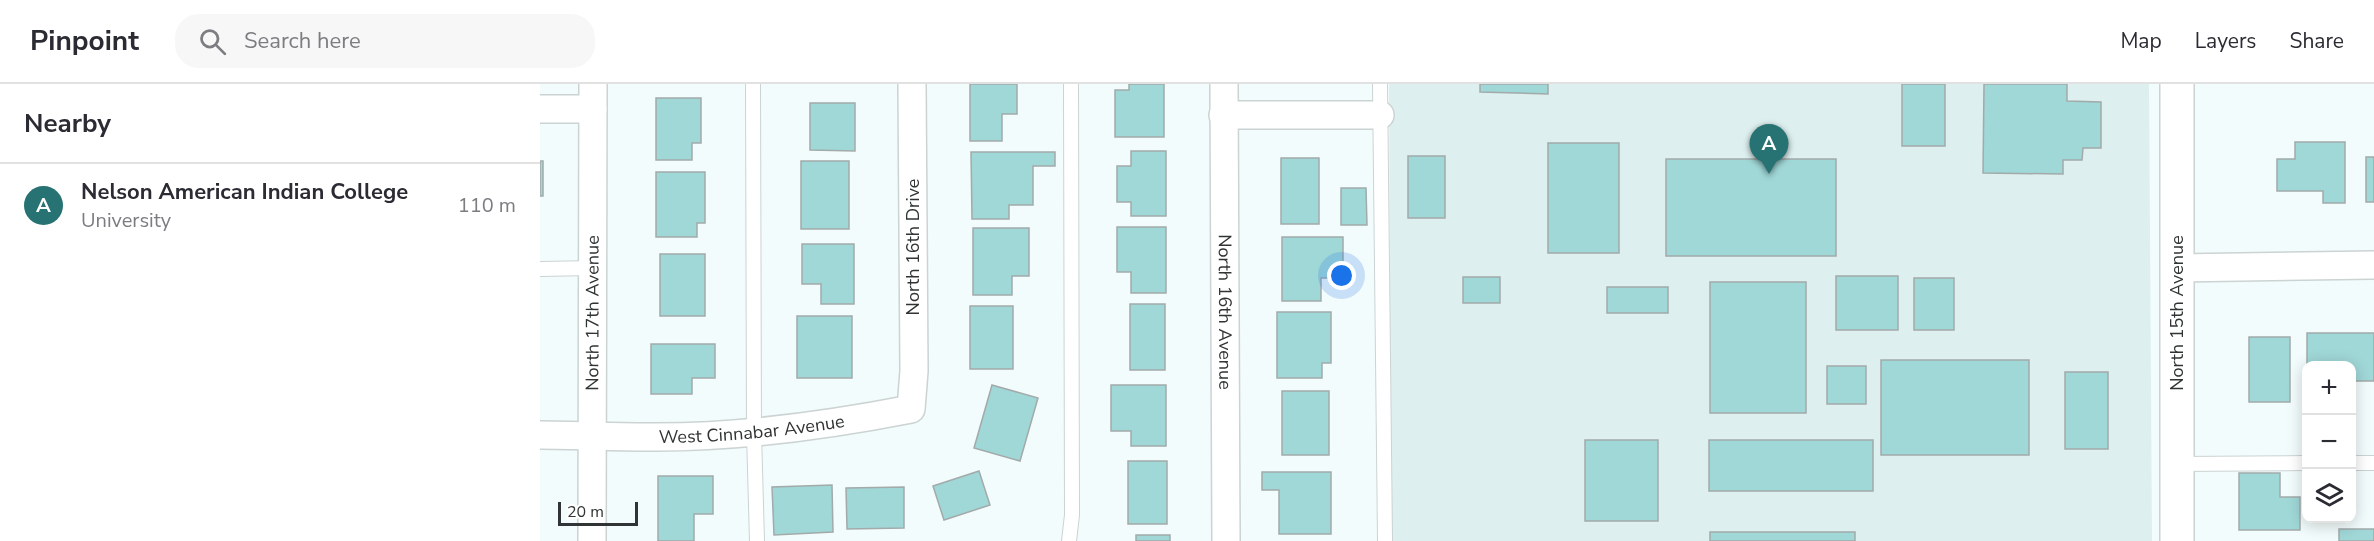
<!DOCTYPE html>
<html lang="en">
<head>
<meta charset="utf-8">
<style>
	body { margin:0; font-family:"Nunito Sans",sans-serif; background:#f7f7f7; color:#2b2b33 }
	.controls { position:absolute; right:18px; bottom:18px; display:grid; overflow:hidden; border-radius:12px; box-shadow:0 3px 15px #0003 }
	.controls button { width:54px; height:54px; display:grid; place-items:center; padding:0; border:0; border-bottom:2px solid #e1e1e2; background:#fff; color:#2b2b33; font:30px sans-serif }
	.scale { position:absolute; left:18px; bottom:15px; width:80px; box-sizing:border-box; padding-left:6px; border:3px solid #313434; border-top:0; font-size:16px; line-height:21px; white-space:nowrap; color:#313434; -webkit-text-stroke:4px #fff; paint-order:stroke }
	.you { position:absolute; left:802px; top:192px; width:21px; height:21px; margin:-15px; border:4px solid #fff; border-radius:50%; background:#1a73e8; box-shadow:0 0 0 9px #1a73e833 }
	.badge { display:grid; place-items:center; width:39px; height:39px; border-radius:50%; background:#277272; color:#fff; font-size:20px; font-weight:700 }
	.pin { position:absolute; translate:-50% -50px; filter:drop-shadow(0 2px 3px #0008) }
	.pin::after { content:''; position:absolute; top:32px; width:21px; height:18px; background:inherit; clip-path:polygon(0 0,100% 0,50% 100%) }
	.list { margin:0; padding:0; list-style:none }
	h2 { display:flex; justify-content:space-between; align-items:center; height:78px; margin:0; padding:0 24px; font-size:26px }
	h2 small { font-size:20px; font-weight:400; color:#7c7c81 }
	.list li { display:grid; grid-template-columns:39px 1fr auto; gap:18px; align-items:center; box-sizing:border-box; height:84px; padding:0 24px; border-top:2px solid #e1e1e2 }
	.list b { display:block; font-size:22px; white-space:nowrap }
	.list p { margin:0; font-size:20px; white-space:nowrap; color:#7c7c81 }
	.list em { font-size:20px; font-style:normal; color:#7c7c81 }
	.icon { flex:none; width:33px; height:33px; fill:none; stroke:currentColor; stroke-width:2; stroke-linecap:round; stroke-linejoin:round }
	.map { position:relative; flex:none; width:1834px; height:457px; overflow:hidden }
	header { display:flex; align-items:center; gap:36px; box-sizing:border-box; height:84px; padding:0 30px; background:#fff; border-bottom:2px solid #e1e1e2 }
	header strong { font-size:28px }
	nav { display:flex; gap:33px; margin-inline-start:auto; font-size:21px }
	.search { width:420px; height:54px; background:#f7f7f7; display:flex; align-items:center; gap:15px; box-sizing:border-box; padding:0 21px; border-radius:24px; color:#7c7c81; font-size:22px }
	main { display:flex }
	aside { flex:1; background:#fff }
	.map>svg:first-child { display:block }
</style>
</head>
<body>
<header>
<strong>Pinpoint</strong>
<div class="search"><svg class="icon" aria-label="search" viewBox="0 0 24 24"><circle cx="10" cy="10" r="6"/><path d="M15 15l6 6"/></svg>Search here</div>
<nav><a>Map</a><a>Layers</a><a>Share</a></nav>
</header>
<main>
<aside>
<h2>Nearby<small></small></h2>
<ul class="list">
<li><span class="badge">A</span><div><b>Nelson American Indian College</b><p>University</p></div><em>110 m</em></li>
</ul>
</aside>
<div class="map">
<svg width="1834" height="457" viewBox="0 0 1834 457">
	<rect width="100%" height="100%" fill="#f3fcfc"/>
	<polygon fill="#ddefef" points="849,0 1609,0 1612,457 851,457"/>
	<g fill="#a0d7d7" stroke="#a2aaaa" stroke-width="1.5">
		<polygon points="430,0 477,0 477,30 462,30 462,57 430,57"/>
		<polygon points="589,0 624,0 624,53 575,53 575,6 589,6"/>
		<polygon points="940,0 1008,0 1008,10 940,8"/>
		<rect x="1362" y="0" width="43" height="62"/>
		<polygon points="1444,0 1527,0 1527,17 1561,18 1561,64 1543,64 1542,76 1523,76 1523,90 1443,89"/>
		<polygon points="116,14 161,14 161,59 152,59 152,76 116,76"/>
		<polygon points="270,19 315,19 315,67 270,66"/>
		<polygon points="1755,58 1805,58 1805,119 1783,119 1783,107 1737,107 1737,75 1755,75"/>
		<rect x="1008" y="59" width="71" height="110"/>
		<polygon points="591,67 626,67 626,132 591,132 591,118 577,118 577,82 591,82"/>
		<polygon points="431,68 515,68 515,82 493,82 493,121 469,121 469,135 432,135"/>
		<rect x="868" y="72" width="37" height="62"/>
		<rect x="1826" y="73" width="8" height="45"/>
		<rect x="741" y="74" width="38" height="66"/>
		<rect x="1126" y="75" width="170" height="97"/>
		<rect x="0" y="77" width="3" height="35"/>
		<rect x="261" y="77" width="48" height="68"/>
		<polygon points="116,88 165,88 165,139 157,139 157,153 116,153"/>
		<polygon points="801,104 826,104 827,141 801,141"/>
		<polygon points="577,143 626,143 626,209 591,209 591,188 577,188"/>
		<polygon points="433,144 489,144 489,192 472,192 472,211 433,211"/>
		<polygon points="742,153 803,153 803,194 781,194 781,217 742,217"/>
		<polygon points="262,160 314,160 314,220 281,220 281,200 262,200"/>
		<rect x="120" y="170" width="45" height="62"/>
		<rect x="1296" y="192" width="62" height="54"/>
		<rect x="923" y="193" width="37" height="26"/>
		<rect x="1374" y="194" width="40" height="52"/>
		<rect x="1170" y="198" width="96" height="131"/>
		<rect x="1067" y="203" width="61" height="26"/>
		<rect x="590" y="220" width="35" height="66"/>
		<rect x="430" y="222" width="43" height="63"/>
		<polygon points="737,228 791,228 791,279 782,279 782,294 737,294"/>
		<rect x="257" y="232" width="55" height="62"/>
		<polygon points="1767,249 1834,249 1834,297 1815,297 1815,323 1812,323 1812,282 1767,282"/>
		<rect x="1709" y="253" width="41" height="65"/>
		<polygon points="111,260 175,260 175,294 152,294 152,310 111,310"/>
		<rect x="1341" y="276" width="148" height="95"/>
		<rect x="1287" y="282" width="39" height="38"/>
		<rect x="1525" y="288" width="43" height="77"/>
		<polygon points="452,301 498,314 480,377 434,364"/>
		<polygon points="571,301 626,301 626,362 591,362 591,347 571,347"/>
		<rect x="742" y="307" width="47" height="64"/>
		<rect x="1045" y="356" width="73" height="81"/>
		<rect x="1169" y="356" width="164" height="51"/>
		<rect x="588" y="377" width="39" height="63"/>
		<polygon points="439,387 450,421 404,436 393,402"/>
		<polygon points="722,388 791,388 791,450 739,450 739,406 722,406"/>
		<polygon points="1699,389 1740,389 1740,413 1760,413 1760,446 1699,446"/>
		<polygon points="118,392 173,392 173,430 154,430 154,457 118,457"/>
		<polygon points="292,401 293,448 234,451 232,403"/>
		<polygon points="364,403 364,444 307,445 306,404"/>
		<rect x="1799" y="445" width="35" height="12"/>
		<rect x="1170" y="448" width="145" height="9"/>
		<rect x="596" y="451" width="34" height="6"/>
	</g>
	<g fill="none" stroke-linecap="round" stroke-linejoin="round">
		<defs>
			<g id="service">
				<polyline points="213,0 214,349 217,457"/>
				<polyline points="840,0 845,457"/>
				<polyline points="0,185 53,184"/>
				<polyline points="1812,379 1834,379"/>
				<polyline points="1637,380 1766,379"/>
				<polyline points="529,457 532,431 531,0"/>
			</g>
			<g id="minor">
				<path id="s1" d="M 684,0 L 686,457"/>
				<polyline points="0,25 53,25"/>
				<polyline points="683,31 840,31"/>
				<polyline points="1637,184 1834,181"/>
				<path id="s2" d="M 0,351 C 35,351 71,353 106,353 C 195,354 284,342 371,325 L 374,287 L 372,0"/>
				<path id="s3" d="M 52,457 L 53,0"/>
			</g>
			<polyline id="tertiary" points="1637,457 1637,0"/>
		</defs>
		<use href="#service" stroke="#cbd3d3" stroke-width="16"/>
		<use href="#minor" stroke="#cbd3d3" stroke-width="30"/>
		<use href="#tertiary" stroke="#cbd3d3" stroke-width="36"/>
		<use href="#service" stroke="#fff" stroke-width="14"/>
		<use href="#minor" stroke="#fff" stroke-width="27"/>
		<use href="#tertiary" stroke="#fff" stroke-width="33"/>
	</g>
	<g text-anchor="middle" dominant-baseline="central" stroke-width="4.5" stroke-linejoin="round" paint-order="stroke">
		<g font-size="18" fill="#313434" stroke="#fff">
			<text transform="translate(373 163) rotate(-90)">North 16th Drive</text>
			<text stroke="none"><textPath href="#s1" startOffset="228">North 16th Avenue</textPath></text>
			<text stroke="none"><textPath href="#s3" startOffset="228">North 17th Avenue</textPath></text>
			<text transform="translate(1637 229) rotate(-90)">North 15th Avenue</text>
			<text stroke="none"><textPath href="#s2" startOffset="212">West Cinnabar Avenue</textPath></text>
		</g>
	</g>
</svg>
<div class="controls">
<button>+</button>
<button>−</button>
<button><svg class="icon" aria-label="layers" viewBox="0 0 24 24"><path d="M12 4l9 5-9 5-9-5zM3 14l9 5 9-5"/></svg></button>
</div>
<div class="scale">20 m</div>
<div class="you"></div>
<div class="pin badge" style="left:1229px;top:90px">A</div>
</div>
</main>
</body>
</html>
